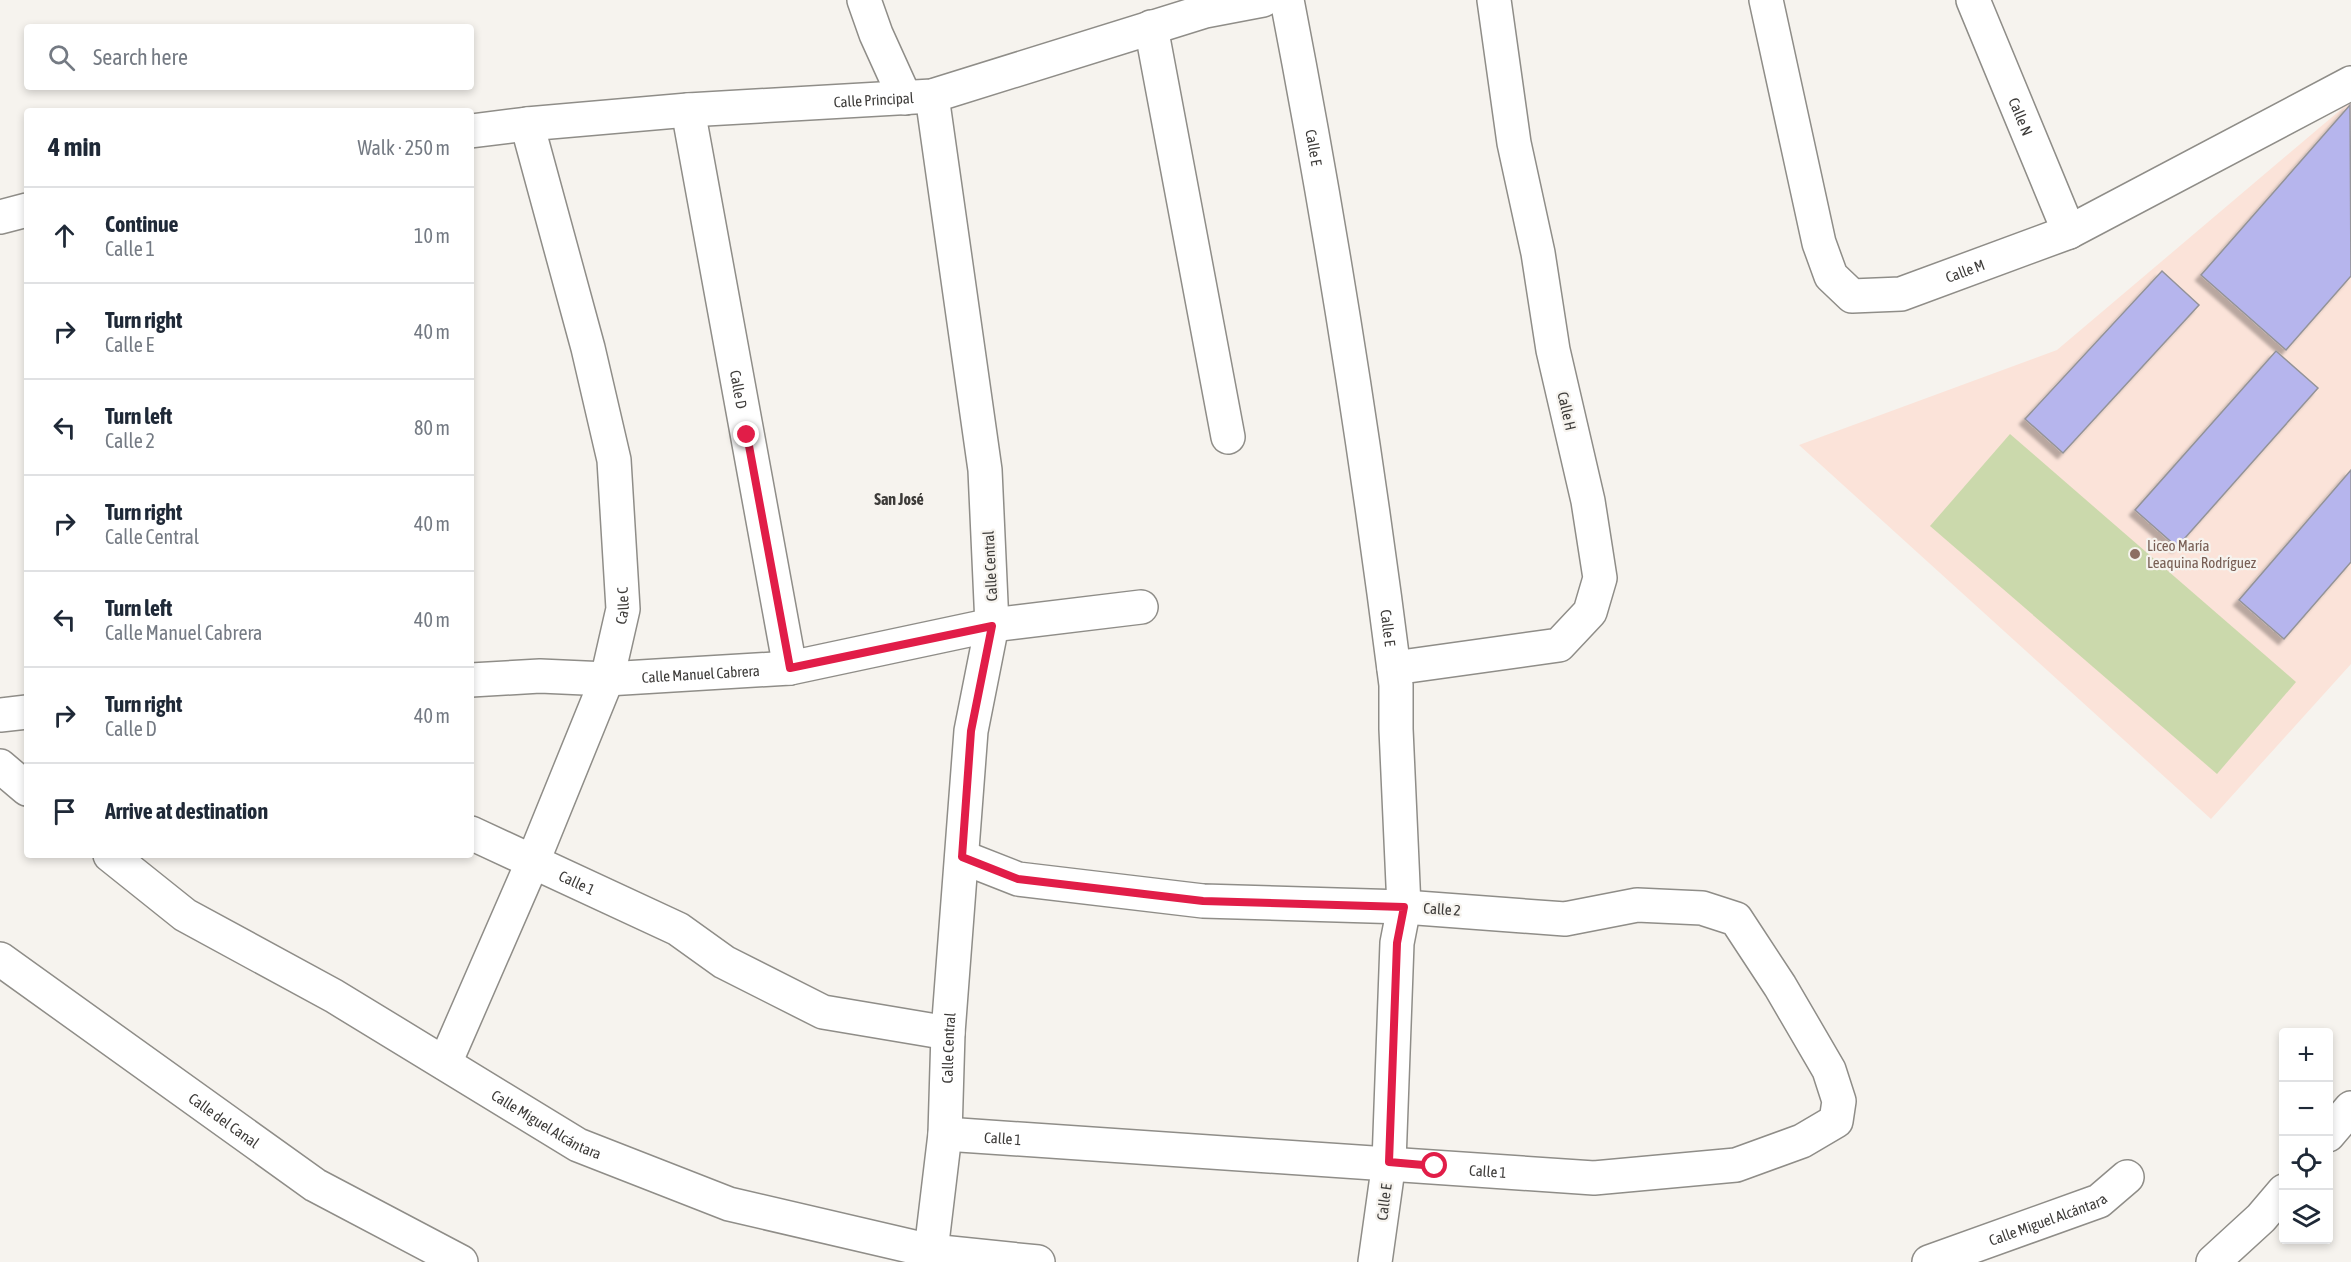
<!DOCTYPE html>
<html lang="en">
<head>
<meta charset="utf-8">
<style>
	body { margin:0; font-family:"Asap Condensed",sans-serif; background:#f6f6f7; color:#1f2937 }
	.controls { position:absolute; right:18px; bottom:18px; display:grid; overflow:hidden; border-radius:6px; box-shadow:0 3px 9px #0003 }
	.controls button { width:54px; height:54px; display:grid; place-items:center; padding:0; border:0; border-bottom:2px solid #e0e1e3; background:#fff; color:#1f2937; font:30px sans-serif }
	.stop { position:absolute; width:18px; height:18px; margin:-14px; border:4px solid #e11d48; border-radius:50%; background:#fff }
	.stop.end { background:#e11d48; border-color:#fff; box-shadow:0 2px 6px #0008 }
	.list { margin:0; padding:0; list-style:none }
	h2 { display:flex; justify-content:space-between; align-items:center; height:78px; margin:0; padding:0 24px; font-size:26px }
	h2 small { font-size:20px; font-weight:400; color:#747a83 }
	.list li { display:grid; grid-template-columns:39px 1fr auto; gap:18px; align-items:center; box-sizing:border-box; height:96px; padding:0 24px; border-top:2px solid #e0e1e3 }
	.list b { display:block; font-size:22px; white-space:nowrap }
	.list p { margin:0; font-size:20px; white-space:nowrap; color:#747a83 }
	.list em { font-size:20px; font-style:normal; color:#747a83 }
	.icon { flex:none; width:33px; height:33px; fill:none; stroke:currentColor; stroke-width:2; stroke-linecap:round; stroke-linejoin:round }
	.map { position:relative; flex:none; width:2351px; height:1262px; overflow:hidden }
	.search { position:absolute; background:#fff; box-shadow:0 3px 9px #0003; left:24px; top:24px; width:450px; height:66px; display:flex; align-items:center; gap:15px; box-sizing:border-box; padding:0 21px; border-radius:6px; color:#747a83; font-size:22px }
	.panel { position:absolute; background:#fff; box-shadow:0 3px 9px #0003; left:24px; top:108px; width:450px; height:750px; border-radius:6px }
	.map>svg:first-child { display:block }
</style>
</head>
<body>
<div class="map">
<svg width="2351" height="1262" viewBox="0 0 2351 1262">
	<defs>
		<filter id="shadow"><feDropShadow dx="-5.5" dy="5.5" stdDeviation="1.5" flood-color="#0004"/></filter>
	</defs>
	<rect width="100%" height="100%" fill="#f6f3ee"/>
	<polygon fill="#fbe3d9" points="2351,101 2351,664 2211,819 1799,445 2057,350"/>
	<polygon fill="#cbd9ac" points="2010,434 2296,682 2217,774 1930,526"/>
	<g fill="#b6b5ed" stroke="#939398" stroke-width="1.5" filter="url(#shadow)">
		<polygon points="2350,105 2351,276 2286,350 2201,275"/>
		<polygon points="2162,271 2199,305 2063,453 2025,419"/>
		<polygon points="2276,351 2318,388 2177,547 2135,510"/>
		<polygon points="2351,470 2351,562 2284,639 2239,600"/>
	</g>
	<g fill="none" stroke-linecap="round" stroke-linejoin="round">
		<defs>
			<g id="minor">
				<polyline points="864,0 876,34 905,98"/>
				<path id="s1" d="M 1287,0 C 1331,227 1367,456 1396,685 L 1396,729 L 1404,907 L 1397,943 L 1389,1162 L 1375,1262"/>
				<path id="s2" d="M 1766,0 L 1819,243 L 1831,276 L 1852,296 L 1901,294 L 2069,232 L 2351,83"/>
				<path id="s3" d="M 1973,0 L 2069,232"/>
				<polyline points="1151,27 1228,437"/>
				<path id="s4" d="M 688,110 L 790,668"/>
				<path id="s5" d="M 471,131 L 527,124 L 688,110 L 932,96 L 1205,11 L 1263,0"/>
				<polyline points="0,217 27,210"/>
				<polyline points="1394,668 1559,645 1590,612 1600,578 1588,501 1553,350 1538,253 1514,143 1494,0"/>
				<path id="s6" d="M 471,680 L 540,676 L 607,679 L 790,668 L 992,625 L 1141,607"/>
				<polyline points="0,715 27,712"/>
				<polyline points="0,766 27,789"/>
				<path id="s7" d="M 471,833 L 678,929 L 724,962 L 823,1012 L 948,1033"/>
				<path id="s8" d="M 110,855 L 185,915 L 334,996 L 578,1145 L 729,1204 L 931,1251 L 1038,1262"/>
				<path id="s9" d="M 0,959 L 315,1185 L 461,1262"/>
				<path id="s10" d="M 445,1063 L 533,861 L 607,679 L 623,609 L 614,460 L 588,348 L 527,124"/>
				<path id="s11" d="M 945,1134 L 1594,1178 L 1736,1165 L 1802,1141 L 1836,1121 L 1839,1101 L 1829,1070 L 1780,986 L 1736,919 L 1702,908 L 1637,905 L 1565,919 L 1404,907 L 1203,901 L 1018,879 L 962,857"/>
				<polyline points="2328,1135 2351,1108"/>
				<path id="s12" d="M 931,1251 L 945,1134 L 948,1033 L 971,731 L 992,625 L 985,470 L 932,96"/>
				<path id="s13" d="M 1929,1262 L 2099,1201 L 2127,1177"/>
				<polyline points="2213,1262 2261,1218 2284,1191"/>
			</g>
		</defs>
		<use href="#minor" stroke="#8f8d88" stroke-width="36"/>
		<use href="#minor" stroke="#fff" stroke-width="33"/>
	</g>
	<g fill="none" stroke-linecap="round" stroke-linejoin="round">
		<polyline stroke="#e11d48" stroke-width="8" points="747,435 790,668 992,626 971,731 962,857 1018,879 1203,901 1404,907 1397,943 1389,1162 1435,1166"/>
	</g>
	<circle fill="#8d6e63" stroke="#f6f3ee" stroke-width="2" cx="2135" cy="554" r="6"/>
	<g text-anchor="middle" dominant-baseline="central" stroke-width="4.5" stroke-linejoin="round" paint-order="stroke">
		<g font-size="15" fill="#3d3b39" stroke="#f6f3ee">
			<text stroke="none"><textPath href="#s5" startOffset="404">Calle Principal</textPath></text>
			<text stroke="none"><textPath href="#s3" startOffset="126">Calle N</textPath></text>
			<text stroke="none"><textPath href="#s1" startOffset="150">Calle E</textPath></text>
			<text stroke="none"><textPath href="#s2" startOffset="430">Calle M</textPath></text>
			<text stroke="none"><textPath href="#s4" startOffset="284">Calle D</textPath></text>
			<text transform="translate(1567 411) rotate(77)">Calle H</text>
			<text transform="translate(990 566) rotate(-93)">Calle Central</text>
			<text stroke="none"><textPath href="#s10" startOffset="492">Calle C</textPath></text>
			<text stroke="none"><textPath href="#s1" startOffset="636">Calle E</textPath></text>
			<text stroke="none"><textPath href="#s6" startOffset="230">Calle Manuel Cabrera</textPath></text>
			<text stroke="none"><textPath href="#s7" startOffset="117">Calle 1</textPath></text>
			<text transform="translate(1442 909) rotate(4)">Calle 2</text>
			<text stroke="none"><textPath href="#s12" startOffset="204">Calle Central</textPath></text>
			<text stroke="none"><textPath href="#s9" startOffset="276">Calle del Canal</textPath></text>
			<text stroke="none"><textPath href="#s8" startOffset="514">Calle Miguel Alcántara</textPath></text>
			<text stroke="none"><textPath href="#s11" startOffset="58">Calle 1</textPath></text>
			<text stroke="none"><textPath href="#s11" startOffset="544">Calle 1</textPath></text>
			<text transform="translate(1384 1202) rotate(-83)">Calle E</text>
			<text stroke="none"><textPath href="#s13" startOffset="126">Calle Miguel Alcántara</textPath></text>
		</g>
		<g font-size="15" fill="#785e54" stroke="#f6f3ee" text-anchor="start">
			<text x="2147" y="545">Liceo María<tspan x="2147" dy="17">Leaquina Rodríguez</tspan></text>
		</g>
		<g font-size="16" font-weight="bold" fill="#3d3b39" stroke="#f6f3ee">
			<text x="899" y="499">San José</text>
		</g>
	</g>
</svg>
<div class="controls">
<button>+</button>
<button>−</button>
<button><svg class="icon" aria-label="locate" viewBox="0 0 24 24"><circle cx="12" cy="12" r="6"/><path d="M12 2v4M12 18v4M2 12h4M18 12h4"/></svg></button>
<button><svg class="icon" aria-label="layers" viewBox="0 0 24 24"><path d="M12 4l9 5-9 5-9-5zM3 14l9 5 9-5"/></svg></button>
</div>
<div class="stop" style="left:1435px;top:1166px"></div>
<div class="stop end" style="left:747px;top:435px"></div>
<div class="search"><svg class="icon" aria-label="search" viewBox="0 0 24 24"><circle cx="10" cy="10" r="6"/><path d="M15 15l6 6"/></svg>Search here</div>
<section class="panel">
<h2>4 min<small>Walk · 250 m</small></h2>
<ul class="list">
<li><svg class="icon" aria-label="ahead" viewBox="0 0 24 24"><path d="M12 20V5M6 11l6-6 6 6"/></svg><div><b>Continue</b><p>Calle 1</p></div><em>10 m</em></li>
<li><svg class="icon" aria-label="right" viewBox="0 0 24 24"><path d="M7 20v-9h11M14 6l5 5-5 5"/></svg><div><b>Turn right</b><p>Calle E</p></div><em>40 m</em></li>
<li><svg class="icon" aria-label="left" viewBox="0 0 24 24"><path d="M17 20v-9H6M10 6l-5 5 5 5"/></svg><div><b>Turn left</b><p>Calle 2</p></div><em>80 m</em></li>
<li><svg class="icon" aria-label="right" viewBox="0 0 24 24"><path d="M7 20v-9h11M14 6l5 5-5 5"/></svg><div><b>Turn right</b><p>Calle Central</p></div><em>40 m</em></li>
<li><svg class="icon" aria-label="left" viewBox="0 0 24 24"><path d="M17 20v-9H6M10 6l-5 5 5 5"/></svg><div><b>Turn left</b><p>Calle Manuel Cabrera</p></div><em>40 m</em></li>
<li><svg class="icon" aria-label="right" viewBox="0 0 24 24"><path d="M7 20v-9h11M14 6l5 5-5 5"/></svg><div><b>Turn right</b><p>Calle D</p></div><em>40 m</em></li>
<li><svg class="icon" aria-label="arrive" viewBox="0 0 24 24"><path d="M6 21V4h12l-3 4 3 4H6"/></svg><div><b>Arrive at destination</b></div></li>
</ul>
</section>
</div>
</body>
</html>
